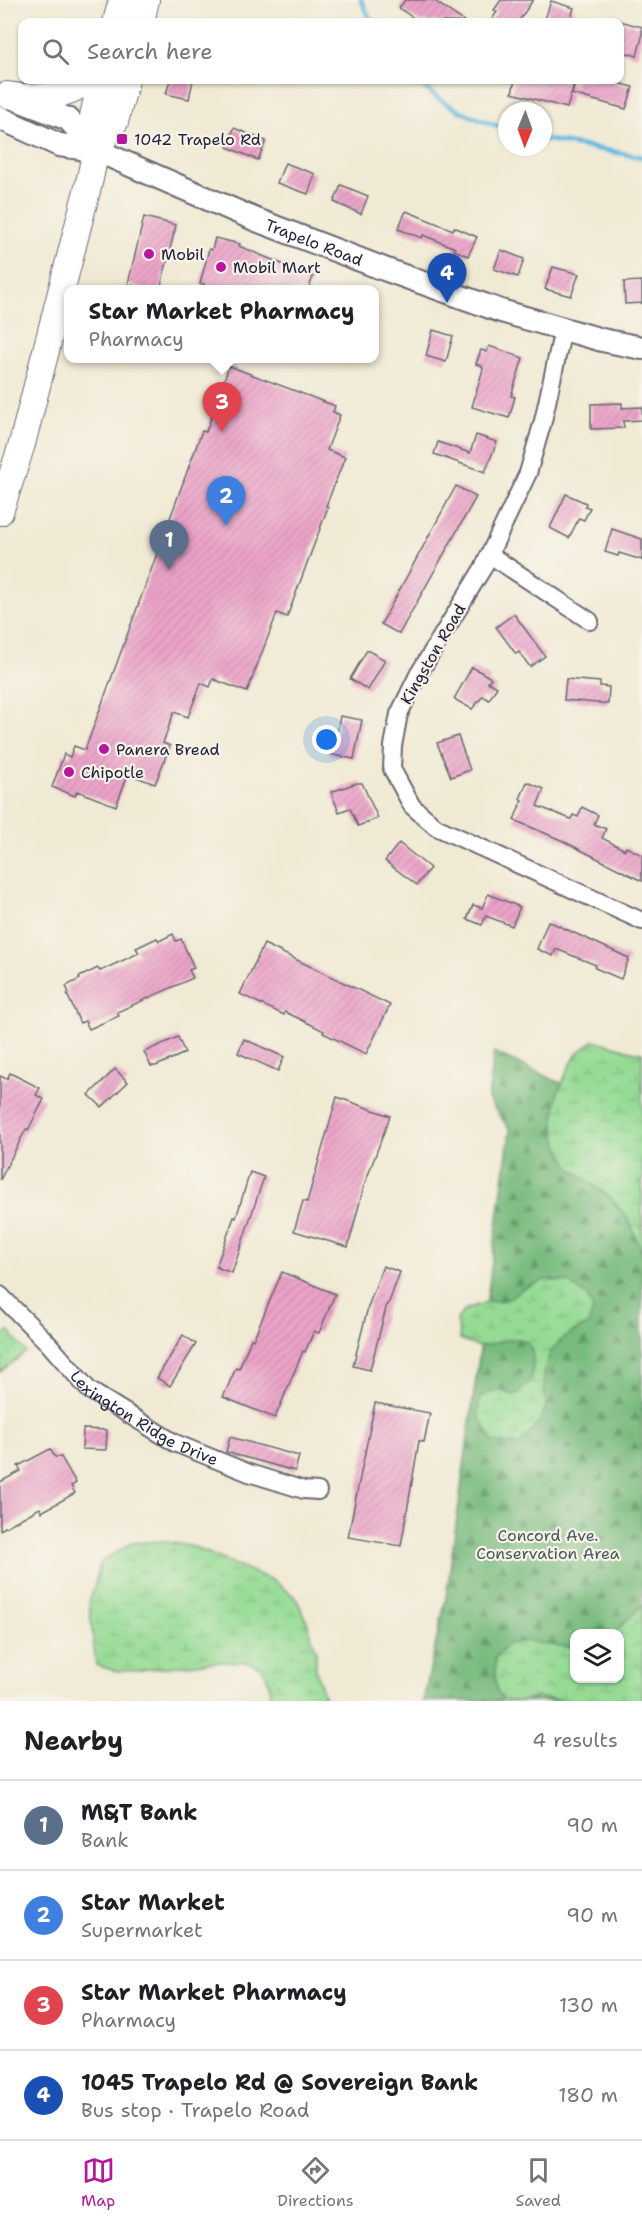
<!DOCTYPE html>
<html lang="en">
<head>
<meta charset="utf-8">
<style>
	body { margin:0; font-family:"Shantell Sans",sans-serif; background:#f6f6f6; color:#202124 }
	.controls { position:absolute; right:18px; bottom:18px; display:grid; overflow:hidden; border-radius:12px; box-shadow:0 2px 4px #0004 }
	.controls button { width:54px; height:54px; display:grid; place-items:center; padding:0; border:0; border-bottom:2px solid #e0e0e0; background:#fff; color:#202124; font:30px sans-serif }
	.compass { position:absolute; left:498px; top:102px; width:54px; height:54px; border-radius:50%; background:#fff; box-shadow:0 2px 4px #0004; rotate:181deg }
	.you { position:absolute; left:327px; top:740px; width:21px; height:21px; margin:-15px; border:4px solid #fff; border-radius:50%; background:#1a73e8; box-shadow:0 0 0 9px #1a73e833 }
	.badge { display:grid; place-items:center; width:39px; height:39px; border-radius:50%; background:#b5179e; color:#fff; font-size:20px; font-weight:700 }
	.pin { position:absolute; translate:-50% -50px; filter:drop-shadow(0 2px 3px #0008) }
	.pin::after { content:''; position:absolute; top:32px; width:21px; height:18px; background:inherit; clip-path:polygon(0 0,100% 0,50% 100%) }
	.popup { position:absolute; left:64px; top:285px; width:315px; height:78px; box-sizing:border-box; display:grid; place-content:center; border-radius:12px; background:#fff; filter:drop-shadow(0 2px 4px #0005); font-size:20px; white-space:nowrap; color:#757577 }
	.popup b { font-size:22px; color:#202124 }
	.popup::after { content:''; position:absolute; left:50%; top:100%; margin-left:-12px; border:12px solid transparent; border-top-color:#fff }
	.list { margin:0; padding:0; list-style:none }
	h2 { display:flex; justify-content:space-between; align-items:center; height:78px; margin:0; padding:0 24px; font-size:26px }
	h2 small { font-size:20px; font-weight:400; color:#757577 }
	.list li { display:grid; grid-template-columns:39px 1fr auto; gap:18px; align-items:center; box-sizing:border-box; height:90px; padding:0 24px; border-top:2px solid #e0e0e0 }
	.list b { display:block; font-size:22px; white-space:nowrap }
	.list p { margin:0; font-size:20px; white-space:nowrap; color:#757577 }
	.list em { font-size:20px; font-style:normal; color:#757577 }
	.icon { flex:none; width:33px; height:33px; fill:none; stroke:currentColor; stroke-width:2; stroke-linecap:round; stroke-linejoin:round }
	.map { position:relative; flex:none; width:642px; height:1701px; overflow:hidden }
	.search { position:absolute; background:#fff; box-shadow:0 2px 4px #0004; left:18px; right:18px; top:18px; height:66px; display:flex; align-items:center; gap:15px; box-sizing:border-box; padding:0 21px; border-radius:12px; color:#757577; font-size:22px }
	.sheet { height:438px; background:#fff }
	nav { display:flex; justify-content:space-around; align-items:center; box-sizing:border-box; height:84px; border-top:2px solid #e0e0e0; background:#fff; font-size:16px; color:#757577 }
	nav a { display:grid; justify-items:center; gap:3px }
	nav .on { color:#b5179e }
	.map>svg:first-child { display:block }
</style>
</head>
<body>
<div class="map">
<svg width="642" height="1701" viewBox="0 0 642 1701">
	<defs>
		<pattern id="grass-dots" width="8" height="8" patternUnits="userSpaceOnUse" patternTransform="scale(1.5)"><rect width="8" height="8" fill="#95db94"/><path d="M2 2h.1M6 6h.1" fill="none" stroke="#80bc80" stroke-width="1.8" stroke-linecap="round"/></pattern>
		<pattern id="forest-firs" width="22" height="20" patternUnits="userSpaceOnUse" patternTransform="scale(1.5)"><rect width="22" height="20" fill="#78bb7e"/><path d="M5 1l3.5 6h-7zM16 11l3.5 6h-7z" fill="#629868"/></pattern>
		<pattern id="wetland-marsh" width="20" height="14" patternUnits="userSpaceOnUse" patternTransform="scale(1.5)"><rect width="20" height="14" fill="#95db94"/><path d="M1 5h8M5 5V1M11 12h8M15 12V8" fill="none" stroke="#80bc80"/></pattern>
		<pattern id="building-hatch" width="6" height="6" patternUnits="userSpaceOnUse" patternTransform="scale(1.5)"><rect width="6" height="6" fill="#eba3c8"/><path d="M-1 1l2-2M0 6l6-6M5 7l2-2" fill="none" stroke="#c98cad"/></pattern>
	</defs>
	<rect width="100%" height="100%" fill="#f7f3e8"/>
	<filter id="ink" filterUnits="userSpaceOnUse"><feTurbulence type="fractalNoise" baseFrequency=".0167" numOctaves="2"/><feDisplacementMap in="SourceGraphic" scale="12" xChannelSelector="R" yChannelSelector="G"/><feConvolveMatrix kernelMatrix="1 2 1 2 8 2 1 2 1" color-interpolation-filters="sRGB"/></filter>
	<filter id="wash" filterUnits="userSpaceOnUse"><feTurbulence type="fractalNoise" baseFrequency=".008" numOctaves="4" result="noise"/><feDisplacementMap in="SourceGraphic" scale="24" xChannelSelector="R" yChannelSelector="G"/><feGaussianBlur stdDeviation="1.35" result="paint"/><feColorMatrix in="noise" values="0 0 0 0 0 0 0 0 0 0 0 0 0 0 0 0 0 1.4 0 .05"/><feComposite in="paint" operator="in"/></filter>
	<g filter="url(#wash)">
		<rect width="100%" height="100%" fill="#f0ead4"/>
		<polygon fill="url(#grass-dots)" stroke="#5c7e68" stroke-width="1.5" points="9,1331 26,1352 0,1372 0,1337"/>
		<path fill="url(#forest-firs)" stroke="#4d6e5c" stroke-width="1.5" fill-rule="evenodd" d="M 494,1052 L 642,1121 L 642,1701 L 423,1701 L 446,1598 L 510,1130 L 488,1099 ZM 574,1634 L 620,1634 L 620,1678 L 574,1678 Z"/>
		<g fill="url(#wetland-marsh)" stroke="#5c7e68" stroke-width="1.5">
			<path d="M 593,1041 C 612,1043 623,1051 642,1053 L 642,1253 L 630,1222 L 611,1198 L 571,1168 L 559,1148 L 554,1126 L 557,1095 L 568,1069 L 577,1054 Z"/>
			<path d="M 545,1280 L 568,1282 L 588,1297 L 593,1310 L 589,1324 C 560,1337 542,1351 544,1385 C 544,1391 546,1398 546,1404 C 544,1420 529,1435 518,1445 L 493,1442 L 478,1415 L 480,1397 L 494,1390 L 516,1395 C 527,1386 534,1377 533,1362 C 533,1323 501,1345 478,1346 C 472,1346 466,1342 460,1339 L 457,1319 L 465,1310 L 486,1302 L 507,1300 L 522,1289 Z"/>
			<path d="M 163,1541 L 194,1547 L 274,1581 L 295,1597 L 306,1618 L 316,1651 L 316,1671 L 326,1701 L 271,1701 C 271,1691 268,1673 260,1667 C 241,1652 148,1673 118,1671 C 111,1670 103,1667 96,1665 L 89,1604 L 101,1562 L 131,1543 Z"/>
			<path d="M 642,1605 L 642,1701 L 564,1701 L 537,1697 L 525,1701 L 504,1701 C 493,1690 495,1672 495,1658 L 508,1644 L 525,1641 L 574,1648 L 574,1678 L 620,1678 L 620,1634 L 614,1633 Z"/>
		</g>
		<g fill="none" stroke-linecap="round" stroke-linejoin="round">
			<g stroke="#5fb9dd" stroke-width="5">
				<polyline points="361,0 372,22"/>
				<path d="M 417,80 C 440,105 475,119 507,129"/>
				<polyline points="543,139 642,157"/>
			</g>
		</g>
		<g id="blocks">
			<g fill="url(#building-hatch)">
				<polygon points="405,0 433,0 465,22 419,22 399,8"/>
				<polygon points="501,0 533,0 518,22 490,22 497,12 494,10"/>
				<polygon points="551,1 574,8 570,22 544,22"/>
				<polygon points="620,21 642,27 642,37 637,56 620,51"/>
				<polygon points="170,80 193,80 189,99 166,94"/>
				<polygon points="515,80 560,80 574,84 567,108 512,93"/>
				<polygon points="576,80 606,80 633,87 626,109 572,94"/>
				<polygon points="234,128 266,141 258,160 227,147"/>
				<polygon points="285,163 315,174 308,194 277,183"/>
				<polygon points="341,185 368,196 361,214 334,202"/>
				<polygon points="406,211 453,230 454,227 477,237 468,256 454,250 455,248 423,235 422,238 398,229"/>
				<polygon points="144,217 176,225 160,290 149,290 128,284"/>
				<polygon points="215,238 240,244 239,246 313,277 308,290 202,290 204,284 200,284 209,249 212,250"/>
				<polygon points="501,250 524,259 518,277 494,269"/>
				<polygon points="553,267 579,274 571,296 545,289"/>
				<polygon points="642,281 642,303 625,304 624,282"/>
				<polygon points="433,330 453,336 446,362 426,356"/>
				<polygon points="489,346 523,358 511,396 515,397 509,418 472,407 483,369 482,366 476,364 481,350 487,352"/>
				<polygon points="229,366 335,406 333,412 340,415 327,450 345,457 326,506 328,507 287,617 277,613 247,692 213,679 210,687 201,683 188,717 174,712 163,743 170,746 155,784 128,774 116,806 77,791 75,796 52,787 64,754 70,757 74,746 85,750 202,431 206,432"/>
				<polygon points="622,403 622,408 642,407 642,420 623,421 624,428 591,429 591,404"/>
				<polygon points="476,435 497,442 485,472 434,454 438,442 470,453"/>
				<polygon points="456,486 476,497 399,634 381,624"/>
				<polygon points="566,494 586,503 585,506 590,508 584,520 579,518 569,538 550,528"/>
				<polygon points="612,529 642,539 642,560 619,553 618,556 605,552"/>
				<polygon points="514,614 545,656 530,667 519,652 516,654 496,627"/>
				<polygon points="367,650 385,660 368,690 350,679"/>
				<polygon points="472,667 491,678 488,682 497,687 489,700 483,696 472,709 454,699"/>
				<polygon points="566,679 600,682 600,686 609,687 608,704 564,700"/>
				<polygon points="340,716 362,720 354,759 329,754 332,741 335,742"/>
				<polygon points="458,736 470,770 451,777 437,743"/>
				<polygon points="527,782 544,789 537,806 571,819 573,815 578,817 582,807 598,815 594,824 606,829 602,838 625,850 626,847 642,855 642,881 561,840 514,820 522,800 520,799"/>
				<polygon points="357,783 362,783 378,818 358,826 350,808 339,812 331,792"/>
				<polygon points="399,843 430,868 417,885 385,861"/>
				<polygon points="488,894 520,907 512,926 486,916 482,925 467,919 473,905 482,908"/>
				<polygon points="548,921 629,958 621,979 595,968 596,965 556,949 553,956 537,949"/>
				<polygon points="173,934 176,941 181,939 194,968 189,970 193,978 117,1012 119,1016 89,1029 85,1021 80,1023 67,994 69,993 66,986 80,979 79,977 98,968 100,971 139,953 136,948 157,938 159,941"/>
				<polygon points="264,944 390,1005 366,1054 323,1033 324,1031 300,1019 285,1012 284,1015 240,994"/>
				<polygon points="178,1037 185,1053 156,1066 151,1066 144,1052"/>
				<polygon points="244,1039 284,1057 278,1071 238,1053"/>
				<polygon points="115,1069 128,1082 102,1107 89,1095"/>
				<polygon points="10,1073 40,1088 36,1095 44,1099 28,1130 26,1129 0,1180 0,1076 7,1079"/>
				<polygon points="337,1097 390,1116 364,1186 348,1247 294,1231 303,1201 307,1202"/>
				<polygon points="250,1172 264,1177 232,1273 216,1267 234,1217 236,1218"/>
				<polygon points="383,1266 400,1272 388,1305 387,1304 370,1370 353,1366 368,1307"/>
				<polygon points="282,1272 335,1294 319,1333 314,1331 305,1352 303,1351 275,1418 223,1397 236,1368 239,1369 251,1339 253,1340"/>
				<polygon points="183,1335 196,1344 170,1386 157,1378"/>
				<polygon points="375,1403 430,1413 424,1442 419,1441 401,1546 348,1537"/>
				<polygon points="83,1429 107,1430 106,1450 82,1449"/>
				<polygon points="230,1437 299,1456 295,1471 226,1452"/>
				<polygon points="50,1449 55,1457 61,1457 76,1483 71,1486 75,1493 42,1512 40,1508 0,1530 0,1482 21,1471 18,1466"/>
			</g>
		</g>
	</g>
	<g filter="url(#ink)">
		<use href="#blocks" fill-opacity="0" stroke="#6a6871" stroke-width="1.5"/>
		<g fill="none" stroke-linecap="round" stroke-linejoin="round">
			<defs>
				<g id="street">
					<polyline points="563,329 543,421 528,473 483,568 418,675 399,714 393,746 392,769 412,806 436,827 642,921"/>
					<polyline points="490,555 590,621"/>
					<path id="s1" d="M 0,1295 L 47,1342 L 89,1390 L 175,1443 L 249,1473 L 304,1490 L 318,1491"/>
				</g>
				<g id="secondary">
					<polyline points="16,99 68,119 96,150"/>
					<path id="s2" d="M 0,118 L 59,145 L 96,150 L 254,219 L 384,269 L 501,311 L 602,340 L 642,348"/>
				</g>
				<g id="primary">
					<polyline points="116,22 122,0"/>
					<polyline points="141,22 146,0"/>
					<path d="M 7,95 C 37,100 64,98 89,80"/>
					<polyline points="96,150 115,122 126,80"/>
					<polyline points="0,512 22,444 89,183 96,150 93,116 101,80"/>
				</g>
			</defs>
			<use href="#street" stroke="#6a6871" stroke-width="20"/>
			<use href="#secondary" stroke="#6a6871" stroke-width="26"/>
			<use href="#primary" stroke="#6a6871" stroke-width="28"/>
			<use href="#street" stroke="#fff" stroke-width="16"/>
			<use href="#secondary" stroke="#fff" stroke-width="22"/>
			<use href="#primary" stroke="#fff" stroke-width="26"/>
		</g>
	</g>
	<g fill="#b5179e" stroke="#f7f3e8" stroke-width="2">
		<rect x="116" y="133" width="12" height="12" rx="3"/>
		<circle cx="149" cy="254" r="6"/>
		<circle cx="221" cy="267" r="6"/>
		<circle cx="104" cy="749" r="6"/>
		<circle cx="69" cy="772" r="6"/>
	</g>
	<g text-anchor="middle" dominant-baseline="central" stroke-width="4.5" stroke-linejoin="round" paint-order="stroke">
		<g font-size="16" fill="#22223b" stroke="#f7f3e8" text-anchor="start">
			<text x="134" y="139">1042 Trapelo Rd</text>
			<text x="161" y="254">Mobil</text>
			<text x="233" y="267">Mobil Mart</text>
			<text x="116" y="749">Panera Bread</text>
			<text x="81" y="772">Chipotle</text>
		</g>
		<g font-size="16" fill="#22223b" stroke="#f7f3e8">
			<text stroke="none"><textPath href="#s2" startOffset="339">Trapelo Road</textPath></text>
			<text transform="translate(433 654) rotate(-60)">Kingston Road</text>
			<text stroke="none"><textPath href="#s1" startOffset="192">Lexington Ridge Drive</textPath></text>
		</g>
		<g font-size="16" fill="#445a56" stroke="#f7f3e8">
			<text x="548" y="1535">Concord Ave.<tspan x="548" dy="18">Conservation Area</tspan></text>
		</g>
	</g>
</svg>
<div class="controls">
<button><svg class="icon" aria-label="layers" viewBox="0 0 24 24"><path d="M12 4l9 5-9 5-9-5zM3 14l9 5 9-5"/></svg></button>
</div>
<svg class="compass" viewBox="-18 -18 36 36"><path d="M0-13l5 13h-10z" fill="#e53935"/><path d="M0 13l5-13h-10z" fill="#757577"/></svg>
<div class="you"></div>
<div class="pin badge" style="left:169px;top:570px;background:#5c6f8a">1</div>
<div class="pin badge" style="left:226px;top:526px;background:#3f7fe0">2</div>
<div class="pin badge" style="left:222px;top:432px;background:#e0444e">3</div>
<div class="popup"><b>Star Market Pharmacy</b>Pharmacy</div>
<div class="pin badge" style="left:447px;top:303px;background:#1a4fb4">4</div>
<div class="search"><svg class="icon" aria-label="search" viewBox="0 0 24 24"><circle cx="10" cy="10" r="6"/><path d="M15 15l6 6"/></svg>Search here</div>
</div>
<section class="sheet">
<h2>Nearby<small>4 results</small></h2>
<ul class="list">
<li><span class="badge" style="background:#5c6f8a">1</span><div><b>M&amp;T Bank</b><p>Bank</p></div><em>90 m</em></li>
<li><span class="badge" style="background:#3f7fe0">2</span><div><b>Star Market</b><p>Supermarket</p></div><em>90 m</em></li>
<li><span class="badge" style="background:#e0444e">3</span><div><b>Star Market Pharmacy</b><p>Pharmacy</p></div><em>130 m</em></li>
<li><span class="badge" style="background:#1a4fb4">4</span><div><b>1045 Trapelo Rd @ Sovereign Bank</b><p>Bus stop · Trapelo Road</p></div><em>180 m</em></li>
</ul>
</section>
<nav>
<a class="on"><svg class="icon" aria-label="map" viewBox="0 0 24 24"><path d="M3 6l6-2 6 2 6-2v14l-6 2-6-2-6 2zM9 4v14M15 6v14"/></svg>Map</a>
<a><svg class="icon" aria-label="directions" viewBox="0 0 24 24"><path d="M12 3l9 9-9 9-9-9zM9 14v-3h6M13 9l2 2-2 2"/></svg>Directions</a>
<a><svg class="icon" aria-label="saved" viewBox="0 0 24 24"><path d="M7 4h10v16l-5-4-5 4z"/></svg>Saved</a>
</nav>
</body>
</html>
